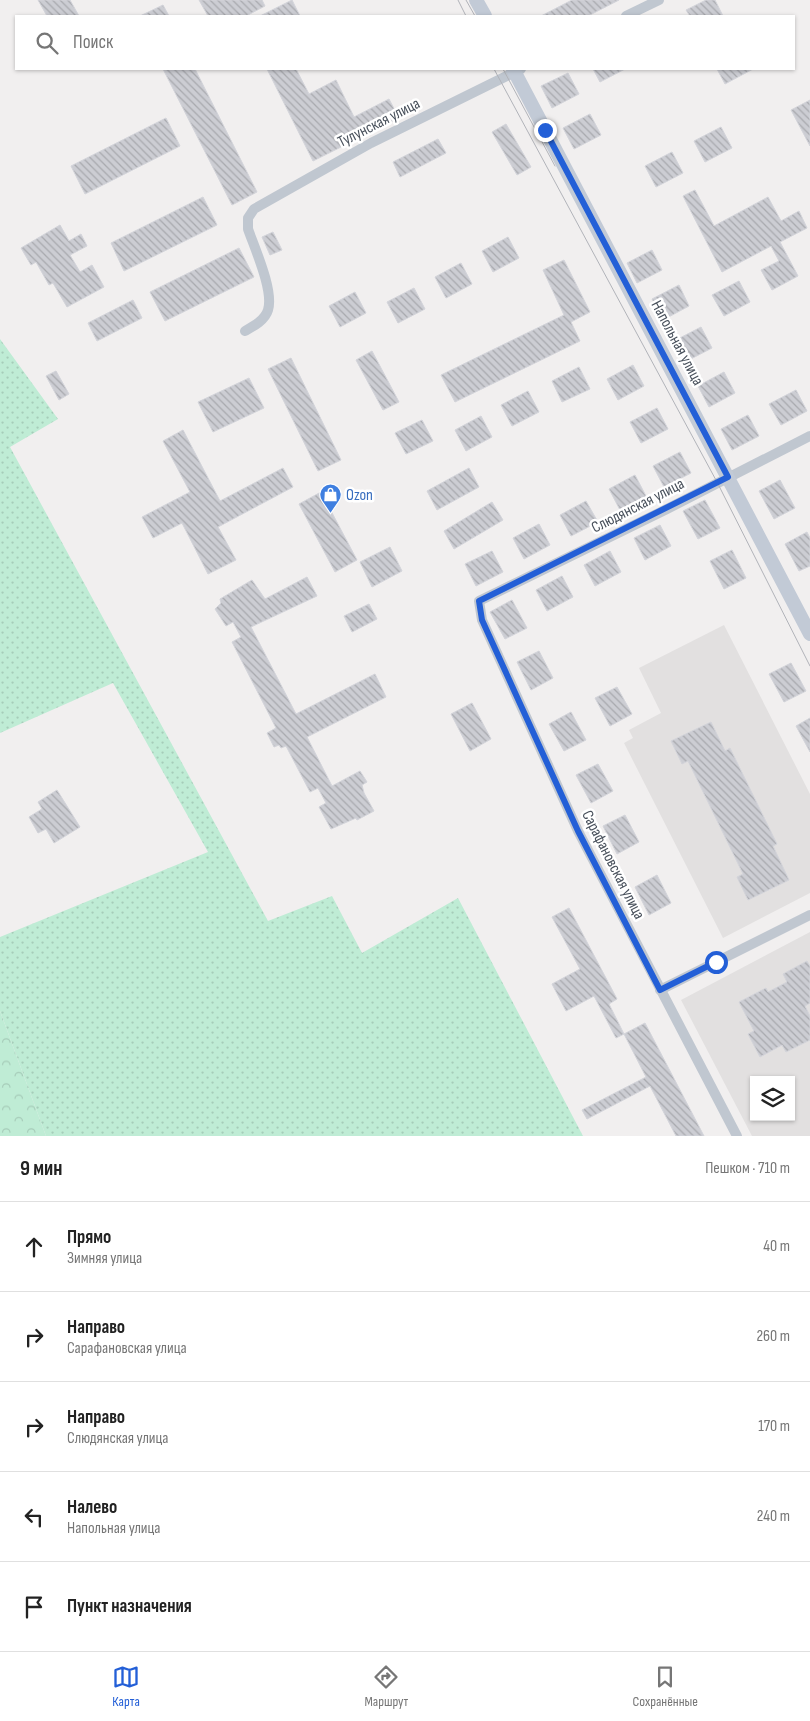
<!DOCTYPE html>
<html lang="ru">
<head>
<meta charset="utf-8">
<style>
	body { margin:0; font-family:"Sofia Sans Condensed",sans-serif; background:#f2f2f2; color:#222 }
	.controls { position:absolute; right:15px; bottom:15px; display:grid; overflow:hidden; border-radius:0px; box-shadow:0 1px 4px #0004 }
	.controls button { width:45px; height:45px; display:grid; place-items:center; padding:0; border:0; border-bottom:1px solid #e0e0e0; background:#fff; color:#222; font:25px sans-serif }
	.stop { position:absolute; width:15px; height:15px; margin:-11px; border:4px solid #235fd7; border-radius:50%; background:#fff }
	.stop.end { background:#235fd7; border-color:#fff; box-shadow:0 1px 5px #0008 }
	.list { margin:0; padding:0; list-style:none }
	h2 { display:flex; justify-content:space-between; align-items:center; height:65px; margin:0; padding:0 20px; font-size:21px }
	h2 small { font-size:16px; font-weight:400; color:#767676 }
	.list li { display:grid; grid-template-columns:32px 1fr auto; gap:15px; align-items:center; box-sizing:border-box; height:90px; padding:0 20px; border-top:1px solid #e0e0e0 }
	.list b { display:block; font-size:19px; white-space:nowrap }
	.list p { margin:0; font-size:16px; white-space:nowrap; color:#767676 }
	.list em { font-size:16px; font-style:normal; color:#767676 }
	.icon { flex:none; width:28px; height:28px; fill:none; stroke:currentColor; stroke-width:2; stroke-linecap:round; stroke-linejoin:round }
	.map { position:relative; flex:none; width:810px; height:1136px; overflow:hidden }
	.search { position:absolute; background:#fff; box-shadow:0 1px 4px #0004; left:15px; right:15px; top:15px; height:55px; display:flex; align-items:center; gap:12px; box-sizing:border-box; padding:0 18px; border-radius:0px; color:#767676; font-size:19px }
	.sheet { height:515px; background:#fff }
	nav { display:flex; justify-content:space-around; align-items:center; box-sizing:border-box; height:70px; border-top:1px solid #e0e0e0; background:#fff; font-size:14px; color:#767676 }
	nav a { display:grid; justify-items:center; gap:2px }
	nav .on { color:#235fd7 }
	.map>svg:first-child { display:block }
</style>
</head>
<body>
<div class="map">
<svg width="810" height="1136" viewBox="0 0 810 1136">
	<defs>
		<pattern id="grass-dots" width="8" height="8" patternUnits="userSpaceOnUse" patternTransform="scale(1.25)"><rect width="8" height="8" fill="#bfecd5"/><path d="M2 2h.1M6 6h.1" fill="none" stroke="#a6ccb9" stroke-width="1.8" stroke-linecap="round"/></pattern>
		<pattern id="forest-crowns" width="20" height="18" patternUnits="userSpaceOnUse" patternTransform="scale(1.25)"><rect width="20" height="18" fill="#bfecd5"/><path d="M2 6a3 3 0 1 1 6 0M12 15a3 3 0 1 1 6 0" fill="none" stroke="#a6ccb9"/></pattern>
		<pattern id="building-back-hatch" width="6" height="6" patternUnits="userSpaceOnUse" patternTransform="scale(1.25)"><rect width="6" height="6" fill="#cccdd3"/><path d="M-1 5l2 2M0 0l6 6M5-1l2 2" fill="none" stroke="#a8a9ae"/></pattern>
	</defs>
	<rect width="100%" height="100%" fill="#f1efef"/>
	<g fill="#e2e0e0" fill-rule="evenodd">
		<polygon points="724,625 810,794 810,893 723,938 624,743 633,738 629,730 661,713 639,668"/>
		<path d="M 810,932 L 810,1136 L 752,1136 L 681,1000 ZM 754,1080 L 791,1080 L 791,1117 L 754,1117 Z"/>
	</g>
	<polygon fill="url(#grass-dots)" points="0,339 58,419 10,447 268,921 332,896 362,953 458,898 583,1136 46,1136 0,1011 0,937 208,852 113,683 0,733"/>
	<polygon fill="url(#forest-crowns)" points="0,1011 46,1136 0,1136"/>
	<g fill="url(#building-back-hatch)" stroke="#d3d4da">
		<polygon points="38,0 70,0 79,16 47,16"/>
		<polygon points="199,0 262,0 265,6 246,16 208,16"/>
		<polygon points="292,0 300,16 260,16"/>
		<polygon points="572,0 619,0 588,16 541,16"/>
		<polygon points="706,0 715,0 723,16 690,16 686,10"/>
		<polygon points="163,5 169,16 140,16"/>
		<polygon points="163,69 195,69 257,192 232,205"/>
		<polygon points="267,69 296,69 309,94 336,80 354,117 389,99 399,118 313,161"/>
		<polygon points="593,69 625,69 600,82"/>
		<polygon points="717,69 753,69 725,84"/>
		<polygon points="568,73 579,94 552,108 541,86"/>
		<polygon points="810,100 810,146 791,110"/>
		<polygon points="590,114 601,135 574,149 563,128"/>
		<polygon points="166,118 180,146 85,194 71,166"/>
		<polygon points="506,124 531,167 517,175 492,132"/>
		<polygon points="721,127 732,148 705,162 694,141"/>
		<polygon points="438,139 446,153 400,177 393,162"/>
		<polygon points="672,152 683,173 656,187 645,166"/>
		<polygon points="695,190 714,226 768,197 781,221 799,211 807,228 780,242 798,276 772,290 761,270 779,261 771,246 722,272 683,196"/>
		<polygon points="203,197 217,225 124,271 111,243"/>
		<polygon points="60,225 69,241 81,234 87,246 70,255 80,272 92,265 104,287 67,307 53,283 49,285 36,262 31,265 21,248"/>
		<polygon points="273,232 282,250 270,255 262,237"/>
		<polygon points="508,237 519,258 493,272 482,251"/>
		<polygon points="239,248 254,277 165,321 150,292"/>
		<polygon points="652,250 662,270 637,283 627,263"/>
		<polygon points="564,260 590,312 571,322 580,341 455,402 441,375 564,315 543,270"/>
		<polygon points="461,263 472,284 446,298 435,277"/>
		<polygon points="739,281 750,302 724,316 712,295"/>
		<polygon points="679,285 689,306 663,320 652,299"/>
		<polygon points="414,288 425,309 398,323 387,302"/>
		<polygon points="355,292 366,313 340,327 329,306"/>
		<polygon points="133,300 142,318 97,341 88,323"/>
		<polygon points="701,327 712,348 685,362 674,341"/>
		<polygon points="372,351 399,402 383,410 356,360"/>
		<polygon points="291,358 341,460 318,471 268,369"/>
		<polygon points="633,365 644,386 618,400 607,379"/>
		<polygon points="579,367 590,389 562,402 552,381"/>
		<polygon points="56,371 69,394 59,400 46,376"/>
		<polygon points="724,372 735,393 709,407 698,386"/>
		<polygon points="249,378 264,408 213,432 198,402"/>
		<polygon points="796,390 807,411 781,425 769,404"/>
		<polygon points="528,391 539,412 512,426 501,405"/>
		<polygon points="657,408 668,429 641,443 630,422"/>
		<polygon points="748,415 759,436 732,450 721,429"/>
		<polygon points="481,416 492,437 466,451 455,430"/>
		<polygon points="422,420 433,441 406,454 395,433"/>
		<polygon points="183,430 220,501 283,468 293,487 218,527 236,560 208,574 182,523 153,538 142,517 190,492 163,441"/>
		<polygon points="680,452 691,473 664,487 653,466"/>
		<polygon points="469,468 479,487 437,510 427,491"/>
		<polygon points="635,475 646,496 620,510 609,489"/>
		<polygon points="780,480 795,508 774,519 759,491"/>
		<polygon points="321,492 357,560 335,572 299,504"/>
		<polygon points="705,500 720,528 698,539 683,511"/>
		<polygon points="586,501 598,522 571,536 560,515"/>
		<polygon points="492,502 503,520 454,549 444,531"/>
		<polygon points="539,524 550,545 524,559 513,538"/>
		<polygon points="660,525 671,546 645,560 634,538"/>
		<polygon points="807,532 810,538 810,566 799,571 785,544"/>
		<polygon points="390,547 402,571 372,587 360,562"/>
		<polygon points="732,550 746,578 724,589 710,561"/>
		<polygon points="492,551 503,572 476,586 465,564"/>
		<polygon points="610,551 621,572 595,586 584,565"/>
		<polygon points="562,576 573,597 547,611 536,590"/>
		<polygon points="307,577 317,596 251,627 296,714 375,674 386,697 307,737 332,786 360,771 367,782 362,785 364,793 374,811 357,820 356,818 331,829 319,807 326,803 318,788 310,792 286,746 281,748 279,745 274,747 267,733 276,728 232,642 241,637 233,622 226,626 215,609 221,603 220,599 252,580 265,599"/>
		<polygon points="512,600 527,628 505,639 490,612"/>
		<polygon points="369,604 377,619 352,632 344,616"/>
		<polygon points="539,651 553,678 531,690 517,662"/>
		<polygon points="791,663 806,691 784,702 769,674"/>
		<polygon points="617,687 632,714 610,726 595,698"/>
		<polygon points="472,703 491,739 470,751 451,714"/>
		<polygon points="571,712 586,740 564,751 549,724"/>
		<polygon points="810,718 810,752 796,726"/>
		<polygon points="711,722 725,751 730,748 777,844 773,846 789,880 748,900 737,877 743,874 688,761 682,764 671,741"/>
		<polygon points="598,764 613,791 591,803 576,775"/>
		<polygon points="57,790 80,827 54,843 46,829 38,833 29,817 42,809 38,802"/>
		<polygon points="625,815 639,842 617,854 603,826"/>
		<polygon points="657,875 671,903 649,915 635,887"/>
		<polygon points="569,908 617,999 609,1004 624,1034 616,1038 594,996 566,1011 552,984 580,969 552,917"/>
		<polygon points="807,961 810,966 810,1003 805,1006 810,1016 810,1040 786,1052 782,1045 760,1057 748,1034 754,1031 739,1002 766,988 768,992 787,982 783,974"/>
		<polygon points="645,1023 704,1136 676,1136 650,1086 587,1119 582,1110 646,1077 624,1034"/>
	</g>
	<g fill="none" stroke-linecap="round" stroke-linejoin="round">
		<g stroke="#c0c7d0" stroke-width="10">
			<polyline points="626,16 659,0"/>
			<path d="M 245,331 C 254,326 265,320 268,310 C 274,291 255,249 248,229 L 248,218 L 254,209 L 371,143 L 521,69"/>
			<polyline points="660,990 810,915"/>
			<polyline points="737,1136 578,831 482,620 479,601 667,509 810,436"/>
		</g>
		<g stroke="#c2cad6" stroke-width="14">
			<polyline points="476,0 485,16"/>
			<polyline points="513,69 810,634"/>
		</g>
		<g stroke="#b1b3b9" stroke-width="1">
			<polyline points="458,0 466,16"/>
			<polyline points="466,0 475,16"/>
			<polyline points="494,69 717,482 810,666"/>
			<polyline points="503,69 555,166"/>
		</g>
	</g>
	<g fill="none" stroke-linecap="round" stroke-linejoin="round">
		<polyline stroke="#235fd7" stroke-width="6" points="545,130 728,477 479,601 482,620 578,831 660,990 716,962"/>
	</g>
	<defs>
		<symbol id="shop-pin" viewBox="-11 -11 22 30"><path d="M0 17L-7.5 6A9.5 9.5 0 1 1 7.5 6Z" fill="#3f7fe0" stroke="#fff"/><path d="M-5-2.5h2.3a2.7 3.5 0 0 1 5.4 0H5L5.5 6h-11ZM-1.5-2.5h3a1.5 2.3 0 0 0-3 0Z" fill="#fff"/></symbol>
	</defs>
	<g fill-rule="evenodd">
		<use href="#shop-pin" x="318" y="482" width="25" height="34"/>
	</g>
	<g text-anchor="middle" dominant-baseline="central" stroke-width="5" stroke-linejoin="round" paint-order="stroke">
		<g font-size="16" fill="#48505b" stroke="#fff">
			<text transform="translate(379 123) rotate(-27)">Тулунская улица</text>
			<text transform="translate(677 343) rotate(62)">Напольная улица</text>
			<text transform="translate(638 506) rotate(-27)">Слюдянская улица</text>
			<text transform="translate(613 865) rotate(63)">Сарафановская улица</text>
		</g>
		<g font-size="16" fill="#366cbe" stroke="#fff" text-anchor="start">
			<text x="346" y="495">Ozon</text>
		</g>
	</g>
</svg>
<div class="controls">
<button><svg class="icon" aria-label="layers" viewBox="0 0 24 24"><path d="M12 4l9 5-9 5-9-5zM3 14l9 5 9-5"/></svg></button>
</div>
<div class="stop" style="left:716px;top:962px"></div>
<div class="stop end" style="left:545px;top:130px"></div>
<div class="search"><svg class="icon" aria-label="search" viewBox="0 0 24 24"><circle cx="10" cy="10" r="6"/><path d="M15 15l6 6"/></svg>Поиск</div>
</div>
<section class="sheet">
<h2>9 мин<small>Пешком · 710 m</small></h2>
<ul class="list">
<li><svg class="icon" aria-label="ahead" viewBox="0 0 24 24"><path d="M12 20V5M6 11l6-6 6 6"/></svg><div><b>Прямо</b><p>Зимняя улица</p></div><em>40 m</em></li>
<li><svg class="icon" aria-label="right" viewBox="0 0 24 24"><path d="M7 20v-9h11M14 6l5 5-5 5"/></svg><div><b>Направо</b><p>Сарафановская улица</p></div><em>260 m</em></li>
<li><svg class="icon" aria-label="right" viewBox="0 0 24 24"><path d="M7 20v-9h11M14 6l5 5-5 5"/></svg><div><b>Направо</b><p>Слюдянская улица</p></div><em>170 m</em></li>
<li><svg class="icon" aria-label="left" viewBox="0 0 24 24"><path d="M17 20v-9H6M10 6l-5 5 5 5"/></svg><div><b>Налево</b><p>Напольная улица</p></div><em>240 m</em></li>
<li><svg class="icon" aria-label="arrive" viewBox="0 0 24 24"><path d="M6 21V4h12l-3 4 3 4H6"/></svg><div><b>Пункт назначения</b></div></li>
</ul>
</section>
<nav>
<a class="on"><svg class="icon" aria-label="map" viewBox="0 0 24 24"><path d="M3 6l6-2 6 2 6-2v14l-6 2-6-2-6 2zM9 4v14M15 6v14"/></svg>Карта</a>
<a><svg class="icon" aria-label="directions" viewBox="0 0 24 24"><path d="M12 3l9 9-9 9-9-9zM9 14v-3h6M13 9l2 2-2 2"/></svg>Маршрут</a>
<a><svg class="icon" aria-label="saved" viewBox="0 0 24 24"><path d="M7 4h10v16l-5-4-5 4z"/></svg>Сохранённые</a>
</nav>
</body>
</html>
